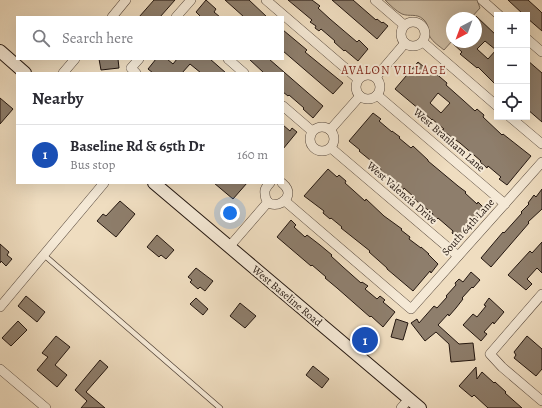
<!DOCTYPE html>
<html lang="en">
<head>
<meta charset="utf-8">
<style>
	body { margin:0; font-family:Alegreya,serif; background:#f7f7f7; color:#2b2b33 }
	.controls { position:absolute; right:12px; top:12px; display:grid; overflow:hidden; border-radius:0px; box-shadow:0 4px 16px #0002 }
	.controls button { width:36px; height:36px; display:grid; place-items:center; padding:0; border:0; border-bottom:1px solid #e1e1e2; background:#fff; color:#2b2b33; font:20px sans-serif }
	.compass { position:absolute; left:446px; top:12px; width:36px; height:36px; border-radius:50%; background:#fff; box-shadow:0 4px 16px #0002; rotate:221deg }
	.you { position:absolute; left:230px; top:213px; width:14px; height:14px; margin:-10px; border:3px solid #fff; border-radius:50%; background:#1a73e8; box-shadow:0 0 0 6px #1a73e833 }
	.badge { display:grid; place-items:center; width:26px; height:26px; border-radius:50%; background:#0f766e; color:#fff; font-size:13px; font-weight:700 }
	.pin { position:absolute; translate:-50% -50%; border:2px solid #fff; box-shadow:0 1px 4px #0006 }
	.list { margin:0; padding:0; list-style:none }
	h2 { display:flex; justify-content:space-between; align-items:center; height:52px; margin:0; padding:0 16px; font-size:17px }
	h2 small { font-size:13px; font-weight:400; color:#7c7c81 }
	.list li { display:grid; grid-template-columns:26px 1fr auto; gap:12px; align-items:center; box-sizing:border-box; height:60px; padding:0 16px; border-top:1px solid #e1e1e2 }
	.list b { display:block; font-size:15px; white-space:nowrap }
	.list p { margin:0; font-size:13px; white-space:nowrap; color:#7c7c81 }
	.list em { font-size:13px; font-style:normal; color:#7c7c81 }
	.icon { flex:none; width:22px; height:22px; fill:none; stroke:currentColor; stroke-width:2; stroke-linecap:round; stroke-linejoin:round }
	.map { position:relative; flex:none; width:542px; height:408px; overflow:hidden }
	.search { position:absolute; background:#fff; box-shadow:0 4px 16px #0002; left:16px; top:16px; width:268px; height:44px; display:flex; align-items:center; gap:10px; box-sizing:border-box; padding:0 14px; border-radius:0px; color:#7c7c81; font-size:15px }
	.panel { position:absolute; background:#fff; box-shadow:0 4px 16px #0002; left:16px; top:72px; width:268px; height:112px; border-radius:0px }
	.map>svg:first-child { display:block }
</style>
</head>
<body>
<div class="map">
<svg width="542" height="408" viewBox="0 0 542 408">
	<rect width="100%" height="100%" fill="#efddc0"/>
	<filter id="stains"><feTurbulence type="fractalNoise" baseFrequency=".005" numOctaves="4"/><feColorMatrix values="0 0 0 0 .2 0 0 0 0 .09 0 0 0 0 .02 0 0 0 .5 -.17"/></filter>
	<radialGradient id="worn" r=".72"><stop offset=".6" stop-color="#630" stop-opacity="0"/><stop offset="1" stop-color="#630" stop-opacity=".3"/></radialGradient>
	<path fill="#ccbba2" stroke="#786959" d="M 385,0 L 477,0 L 480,8 L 471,18 L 452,18 L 452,41 L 444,50 C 439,46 433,42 430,37 C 428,31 429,24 423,19 C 416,13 410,17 402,14 C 396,11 390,5 385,0 Z"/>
	<g fill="#8e7e6c" stroke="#241710" fill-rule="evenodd">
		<polygon points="154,0 175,0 160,17 139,17"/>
		<polygon points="206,0 216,9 214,12 220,17 201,17 196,12"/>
		<polygon points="225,0 249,0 267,17 244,17"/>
		<polygon points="288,0 312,0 320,6 318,8 330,19 357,42 359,40 368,49 358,61 345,50 344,51 334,42 335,41 321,29 319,31 315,28 316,26 310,22 312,20"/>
		<polygon points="332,0 353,0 376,20 377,19 382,23 383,22 388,26 377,39"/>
		<polygon points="508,0 528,0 539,10 542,13 542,31 527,18 527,15 524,15"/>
		<path d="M 476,16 L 497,36 L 497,86 L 478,67 L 477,68 L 460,54 L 462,52 L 451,42 L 470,43 L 476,42 ZM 485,41 L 496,50 L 488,59 L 477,49 Z"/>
		<polygon points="283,30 307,50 305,52 343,83 333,94 283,51"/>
		<polygon points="99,59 118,59 119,68 101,70"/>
		<polygon points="156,59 167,59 173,64 177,59 210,59 226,73 201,73 190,64 182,73 153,73 148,69"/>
		<polygon points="249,59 269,59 323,106 313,118 303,109 304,108 289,95 288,96 283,92 283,73 264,73"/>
		<polygon points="527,60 542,73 542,122 527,109"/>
		<path d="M 418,62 L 429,71 L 430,69 L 440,77 L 447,83 L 446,85 L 464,101 L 475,111 L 477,109 L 484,115 L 483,117 L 502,135 L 503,134 L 531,156 L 507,185 L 499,179 L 501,177 L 488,166 L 487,168 L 480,162 L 481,161 L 460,143 L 450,136 L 442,130 L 444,129 L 432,119 L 432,120 L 395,89 ZM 438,93 L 450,103 L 441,113 L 430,103 Z"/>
		<polygon points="0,98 13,109 0,124"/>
		<polygon points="373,113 381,119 379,121 392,132 392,131 400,137 399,138 411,148 413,146 428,160 428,161 458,186 466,192 465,193 477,204 478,202 485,209 459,239 452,233 453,231 438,218 436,220 432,217 433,214 414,199 415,198 404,188 403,190 380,171 381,169 359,151 360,150 349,141"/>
		<polygon points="283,125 290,131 292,128 297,132 283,149"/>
		<polygon points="328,169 337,177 339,175 346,181 345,183 354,191 365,201 366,199 384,216 402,229 401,230 410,237 409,239 421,248 421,247 429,254 428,254 438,264 431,273 430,271 413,291 387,269 387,268 369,252 370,251 341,228 342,227 331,218 330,219 323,213 324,211 304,196"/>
		<polygon points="214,183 247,183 233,199"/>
		<polygon points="542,189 542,209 528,222 529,223 491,267 481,258 503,232 504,233 522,213 521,212 529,204 528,203 534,195 536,197"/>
		<polygon points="120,201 135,214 116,237 97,221 103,214 106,216"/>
		<polygon points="291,220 296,225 294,227 305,237 307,235 320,245 332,255 331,256 343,267 361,283 362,282 368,286 365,289 377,299 380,296 385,300 383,302 395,312 383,327 371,316 370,317 337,288 325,278 326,277 312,265 311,266 277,237"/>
		<polygon points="157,235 174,250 166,259 161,255 159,257 147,247"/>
		<polygon points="542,242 542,273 537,268 527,279 532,284 526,290 508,275 530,251 532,253"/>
		<polygon points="0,244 9,252 7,255 12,259 6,266 1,261 0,263"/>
		<polygon points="196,268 213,281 205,291 200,287 198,289 190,282 192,280 188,277"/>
		<polygon points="471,272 480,280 473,288 472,287 462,298 463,299 456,308 449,316 448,314 438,325 459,344 473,343 475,360 451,362 449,344 436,332 425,341 411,323 417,319 419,323 434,306 437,308 447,297 446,296 456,285 455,283 459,279 463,282"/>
		<polygon points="26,296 45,312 37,322 18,306"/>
		<polygon points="196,298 208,309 203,315 190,304"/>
		<polygon points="489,298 504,312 494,324 493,322 484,332 487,334 481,341 463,325 473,314 477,317 486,306 484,305"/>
		<polygon points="240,303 256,316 245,328 230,316"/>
		<polygon points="396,319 408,323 403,340 391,337"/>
		<polygon points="18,321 27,330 11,346 2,338"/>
		<polygon points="56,336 70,347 55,365 67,375 57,387 37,370 48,357 42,353"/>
		<polygon points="527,336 542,349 542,369 536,376 514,358 516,355 514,352"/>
		<polygon points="100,360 108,367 86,392 105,408 81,408 87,401 75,390"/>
		<polygon points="313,366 329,379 322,388 306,375"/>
		<polygon points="476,367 477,379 482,372 494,383 495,382 506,392 505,393 522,408 488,408 474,395 472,397 459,386"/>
	</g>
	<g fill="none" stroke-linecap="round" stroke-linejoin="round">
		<defs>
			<polyline id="service" points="44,255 220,408"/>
			<g id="minor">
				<polyline points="266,0 358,79"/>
				<polyline points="375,0 404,25"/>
				<polyline points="482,0 499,15"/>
				<polyline points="112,17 126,0"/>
				<polyline points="176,17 191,0"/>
				<circle cx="413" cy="34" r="12"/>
				<polyline points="527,39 542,52"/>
				<polyline points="423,42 497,106"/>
				<polyline points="228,59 244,73"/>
				<polyline points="63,73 75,59"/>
				<polyline points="136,73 131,68 139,59"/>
				<circle cx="368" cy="87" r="12"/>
				<polyline points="376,77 405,43"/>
				<polyline points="377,95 505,204"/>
				<polyline points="283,106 312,131"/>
				<polyline points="510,117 542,144"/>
				<circle cx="322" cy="139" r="12"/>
				<polyline points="330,130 360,96"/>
				<polyline points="331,148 458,256"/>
				<path d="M 270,183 C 267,186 264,189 265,194 C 266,216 302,199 282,183"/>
				<polyline points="285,201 411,309 542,162"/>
				<polyline points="229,247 268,202"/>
				<polyline points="542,294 490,354 502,367 542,401"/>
				<polyline points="0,307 104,183"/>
				<polyline points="0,369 46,408"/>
				<polyline points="401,408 409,399"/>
			</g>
			<g id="secondary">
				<polyline points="0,51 25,73"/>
				<polyline points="154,183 420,408"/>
			</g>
		</defs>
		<use href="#service" stroke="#57483c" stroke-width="6"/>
		<use href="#minor" stroke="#57483c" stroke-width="10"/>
		<use href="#secondary" stroke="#241710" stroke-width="14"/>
		<use href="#service" stroke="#f5e9d6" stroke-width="4.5"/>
		<use href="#minor" stroke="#f5e9d6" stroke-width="9"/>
		<use href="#secondary" stroke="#f5e9d6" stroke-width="12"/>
	</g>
	<g text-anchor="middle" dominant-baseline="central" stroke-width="4" stroke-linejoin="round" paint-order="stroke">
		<g font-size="11" fill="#241710" stroke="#f5e9d6">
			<text transform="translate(449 140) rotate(41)">West Branham Lane</text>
			<text transform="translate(402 193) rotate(41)">West Valencia Drive</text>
			<text transform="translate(468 227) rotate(-48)">South 64th Lane</text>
			<text transform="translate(287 296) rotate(40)">West Baseline Road</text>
		</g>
		<g font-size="12" letter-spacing="1" fill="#7a1f14" stroke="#f5e9d6">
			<text x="394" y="70">AVALON VILLAGE</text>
		</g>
	</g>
	<rect width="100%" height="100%" filter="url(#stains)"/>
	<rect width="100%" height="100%" fill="url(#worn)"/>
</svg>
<div class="controls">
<button>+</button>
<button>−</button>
<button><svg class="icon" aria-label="locate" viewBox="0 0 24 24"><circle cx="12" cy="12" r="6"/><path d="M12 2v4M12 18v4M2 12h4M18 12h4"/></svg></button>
</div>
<svg class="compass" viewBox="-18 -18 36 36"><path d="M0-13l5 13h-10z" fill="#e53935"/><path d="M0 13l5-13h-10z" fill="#7c7c81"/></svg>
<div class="you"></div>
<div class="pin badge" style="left:365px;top:340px;background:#1a4fb4">1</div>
<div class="search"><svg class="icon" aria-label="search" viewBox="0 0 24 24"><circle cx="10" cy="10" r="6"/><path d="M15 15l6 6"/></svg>Search here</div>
<section class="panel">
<h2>Nearby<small></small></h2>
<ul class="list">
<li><span class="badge" style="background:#1a4fb4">1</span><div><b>Baseline Rd &amp; 65th Dr</b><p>Bus stop</p></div><em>160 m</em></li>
</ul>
</section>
</div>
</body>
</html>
